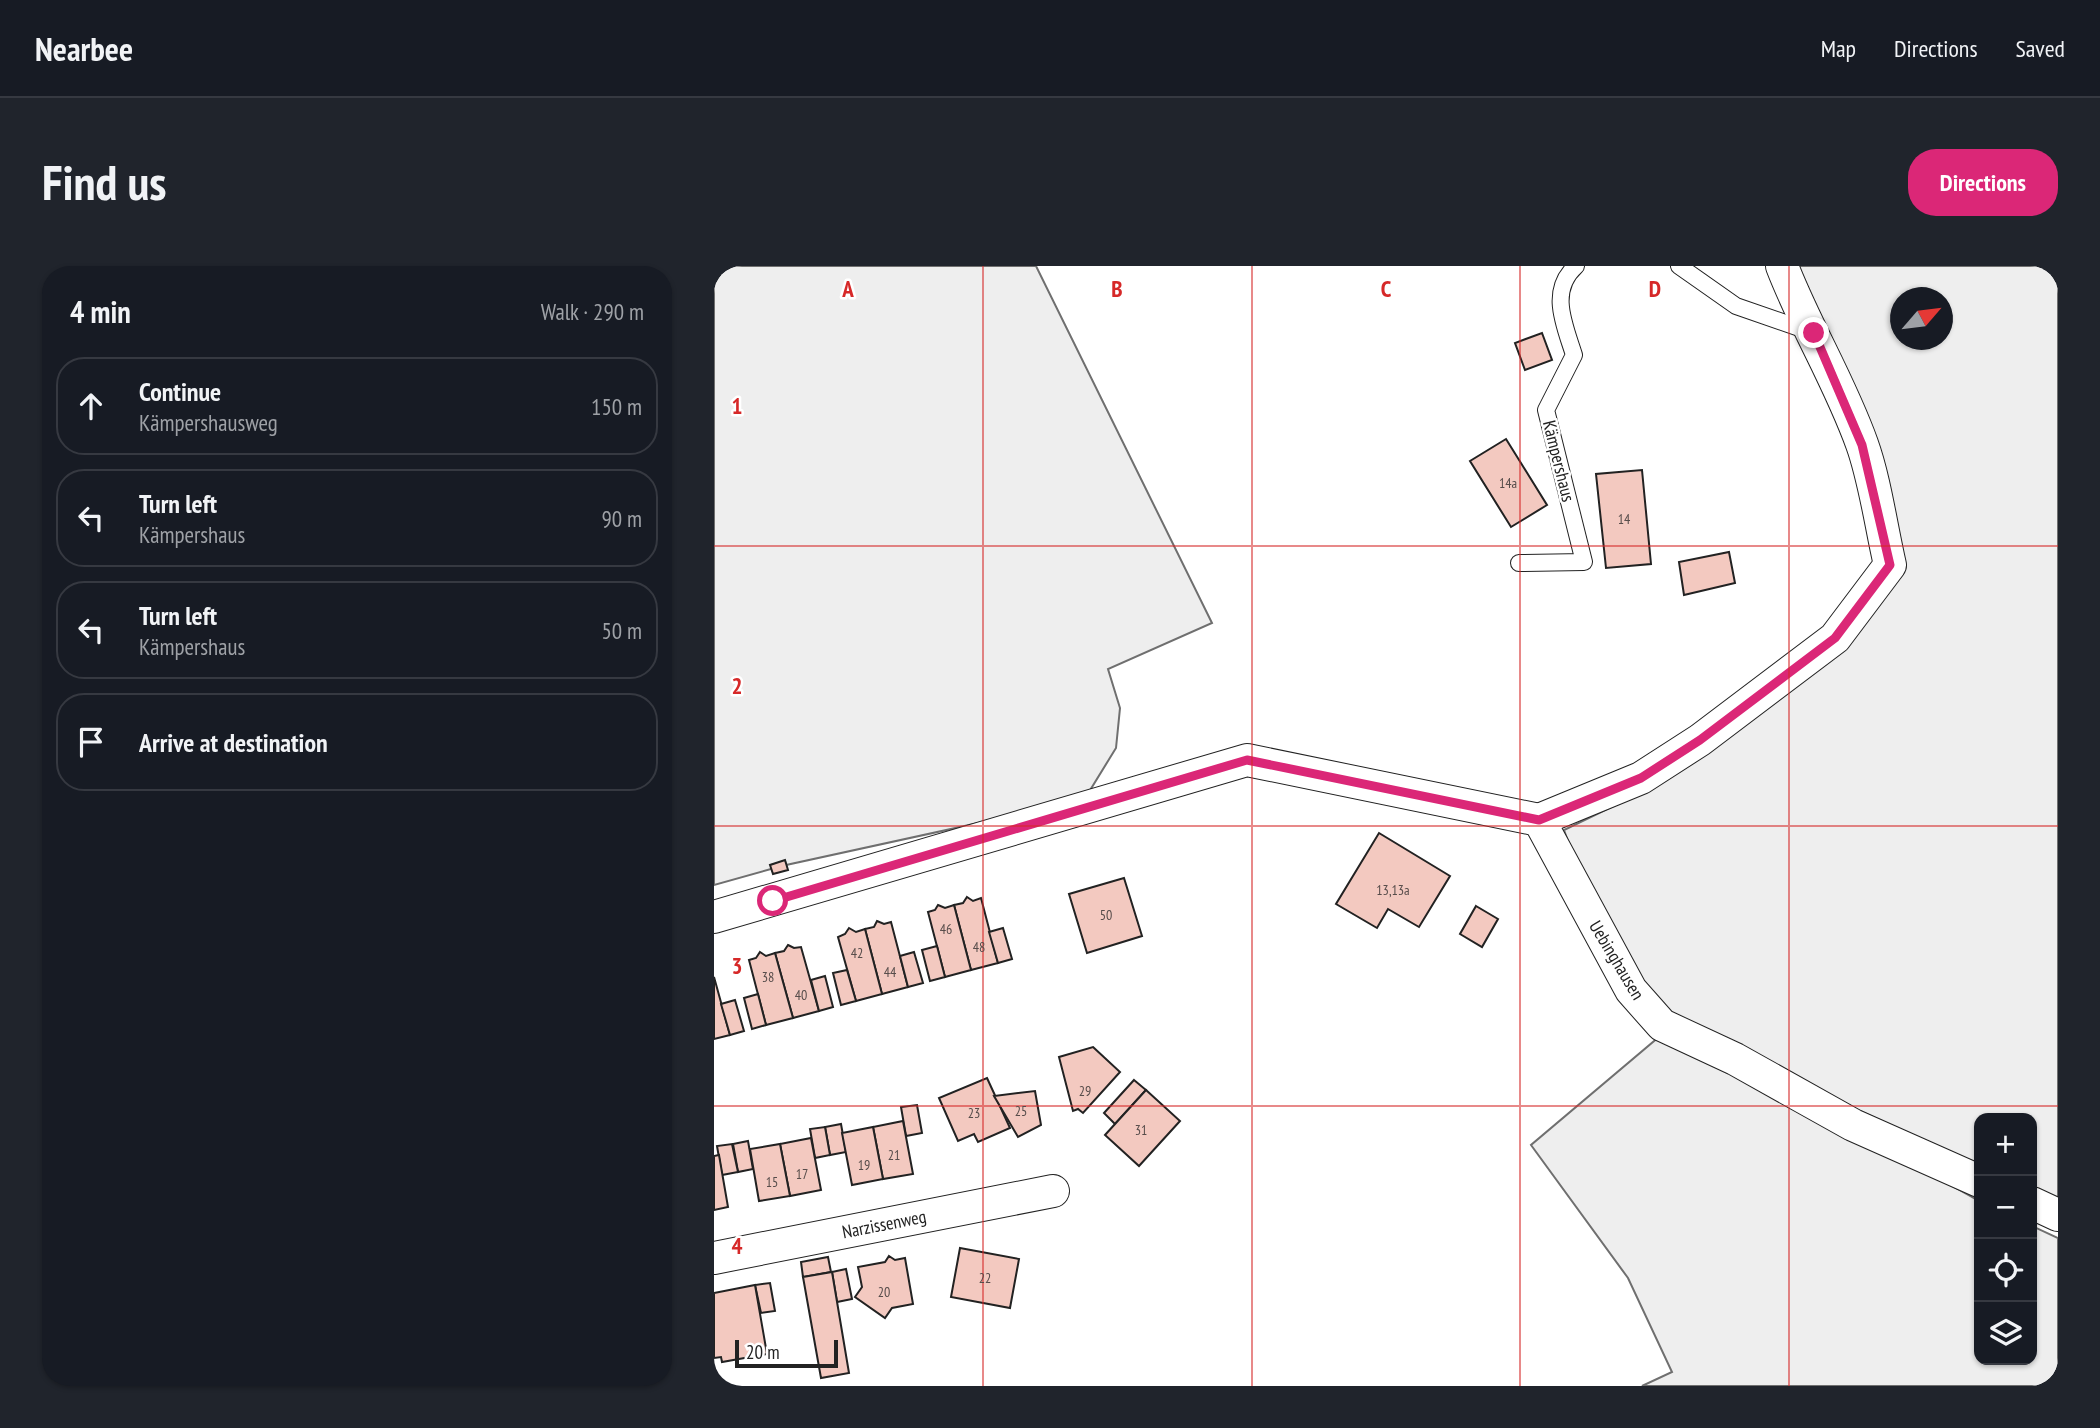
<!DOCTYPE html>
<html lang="en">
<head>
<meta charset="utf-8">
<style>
	body { margin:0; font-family:"PT Sans Narrow",sans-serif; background:#20242c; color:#f1f3f6 }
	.controls { position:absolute; right:21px; bottom:21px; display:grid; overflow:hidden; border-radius:14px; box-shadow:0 2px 5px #0004 }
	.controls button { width:63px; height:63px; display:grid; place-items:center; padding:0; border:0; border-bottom:2px solid #363941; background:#171b24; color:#f1f3f6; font:35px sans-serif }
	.compass { position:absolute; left:1176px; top:21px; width:63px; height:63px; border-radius:50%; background:#171b24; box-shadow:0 2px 5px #0004; rotate:62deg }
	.scale { position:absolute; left:21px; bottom:18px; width:103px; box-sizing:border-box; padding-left:7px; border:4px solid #222; border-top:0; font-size:19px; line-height:24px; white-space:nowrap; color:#222; -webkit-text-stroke:5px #fff; paint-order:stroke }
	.stop { position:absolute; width:21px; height:21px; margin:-16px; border:5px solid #db2777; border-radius:50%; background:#fff }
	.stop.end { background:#db2777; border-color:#fff; box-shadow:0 2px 7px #0008 }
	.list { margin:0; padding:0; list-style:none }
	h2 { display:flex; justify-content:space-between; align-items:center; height:91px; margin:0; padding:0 28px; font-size:30px }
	h2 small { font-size:23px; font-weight:400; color:#9ea1a6 }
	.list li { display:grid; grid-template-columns:46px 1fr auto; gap:21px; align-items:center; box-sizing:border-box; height:98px; margin:0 14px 14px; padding:0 14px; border:2px solid #363941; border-radius:28px }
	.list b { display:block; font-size:26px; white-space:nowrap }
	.list p { margin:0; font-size:23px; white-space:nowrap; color:#9ea1a6 }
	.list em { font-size:23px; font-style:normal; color:#9ea1a6 }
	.icon { flex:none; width:38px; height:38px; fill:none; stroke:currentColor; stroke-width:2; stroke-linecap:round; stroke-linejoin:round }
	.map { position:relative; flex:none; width:1344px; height:1120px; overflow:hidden; border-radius:28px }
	header { display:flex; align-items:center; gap:42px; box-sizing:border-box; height:98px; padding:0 35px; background:#171b24; border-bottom:2px solid #363941 }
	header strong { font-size:33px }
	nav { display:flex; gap:38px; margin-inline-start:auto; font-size:24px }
	.intro { display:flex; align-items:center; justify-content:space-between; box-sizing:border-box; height:168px; padding:0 42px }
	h1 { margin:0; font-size:49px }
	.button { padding:18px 32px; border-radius:28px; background:#db2777; color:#fff; font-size:24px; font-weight:700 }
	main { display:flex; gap:42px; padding:0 42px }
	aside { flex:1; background:#171b24; border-radius:28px; box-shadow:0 2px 5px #0004 }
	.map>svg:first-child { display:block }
</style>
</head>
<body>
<header>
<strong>Nearbee</strong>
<nav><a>Map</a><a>Directions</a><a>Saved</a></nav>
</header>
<div class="intro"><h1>Find us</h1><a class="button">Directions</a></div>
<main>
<aside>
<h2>4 min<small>Walk · 290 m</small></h2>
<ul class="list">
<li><svg class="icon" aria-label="ahead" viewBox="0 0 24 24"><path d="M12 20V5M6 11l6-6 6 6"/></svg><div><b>Continue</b><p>Kämpershausweg</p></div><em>150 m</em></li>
<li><svg class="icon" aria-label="left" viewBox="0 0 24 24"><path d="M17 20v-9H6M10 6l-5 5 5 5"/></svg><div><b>Turn left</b><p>Kämpershaus</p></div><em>90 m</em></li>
<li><svg class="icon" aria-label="left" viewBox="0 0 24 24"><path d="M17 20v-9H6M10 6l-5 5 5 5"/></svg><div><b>Turn left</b><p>Kämpershaus</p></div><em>50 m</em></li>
<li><svg class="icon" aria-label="arrive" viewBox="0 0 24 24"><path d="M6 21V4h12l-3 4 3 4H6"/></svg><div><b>Arrive at destination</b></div></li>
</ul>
</aside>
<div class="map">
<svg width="1344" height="1120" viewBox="0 0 1344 1120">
	<rect width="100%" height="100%" fill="#fff"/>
	<g fill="#eee" stroke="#6f6f6f" stroke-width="2" fill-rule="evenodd">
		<polygon points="0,0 322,0 498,357 394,403 406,442 402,482 370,534 72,599 71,595 57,599 57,603 0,619"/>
		<path d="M 1079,0 L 1344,0 L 1344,937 L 1318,924 L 1318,852 L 1265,852 L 1265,900 L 1094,821 L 956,752 L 920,716 L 868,614 L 850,564 L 937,522 L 1190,298 ZM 1186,32 L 1228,32 L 1228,74 L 1186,74 Z"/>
		<polygon points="952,765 1056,818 1265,935 1265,1094 1318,1094 1318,960 1344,972 1344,1120 928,1120 958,1106 914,1012 817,879"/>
	</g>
	<g fill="#f3c9c0" stroke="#222" stroke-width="2">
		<polygon points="828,67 838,94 811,104 801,77"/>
		<polygon points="792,173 833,239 797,261 756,195"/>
		<polygon points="928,204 937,298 892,302 882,208"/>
		<polygon points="1015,286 1021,317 970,329 965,296"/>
		<polygon points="665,567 736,610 705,661 674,643 663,662 622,638"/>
		<polygon points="71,594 74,604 59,608 56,599"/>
		<polygon points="410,612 428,670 373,687 355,628"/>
		<polygon points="253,631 259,635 267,632 284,697 257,704 240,639 249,637"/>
		<polygon points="224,639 231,642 240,639 257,704 231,711 214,646 221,644"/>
		<polygon points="762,640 784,653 768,681 746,668"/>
		<polygon points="163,655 170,658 177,656 194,721 168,728 151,663 160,661"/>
		<polygon points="135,662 142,666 151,663 168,728 142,735 124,671 131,668"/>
		<polygon points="289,662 298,693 284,697 275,666"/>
		<polygon points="74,679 80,682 87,681 105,745 79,752 61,687 70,685"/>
		<polygon points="223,680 231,711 216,715 208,684"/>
		<polygon points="46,686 52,690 61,687 79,752 52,759 35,694 42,692"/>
		<polygon points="200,686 209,717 194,721 186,690"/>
		<polygon points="133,704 142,735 127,739 119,707"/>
		<polygon points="111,710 119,741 105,745 97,714"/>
		<polygon points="0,711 16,769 0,773"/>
		<polygon points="44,728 52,759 38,763 30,732"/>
		<polygon points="21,734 30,765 16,769 7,738"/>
		<polygon points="379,781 406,806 369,847 364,843 359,845 345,791"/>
		<polygon points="273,812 296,862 264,876 260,868 244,875 225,832"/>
		<polygon points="420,814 432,824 401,858 390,847"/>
		<polygon points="432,824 466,855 425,900 391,869"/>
		<polygon points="321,825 327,859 304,871 280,830"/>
		<polygon points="203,839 208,867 192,870 187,841"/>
		<polygon points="189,855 199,908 169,913 159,861"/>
		<polygon points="127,858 132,886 116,889 111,861"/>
		<polygon points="111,861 116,889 101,892 96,863"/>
		<polygon points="159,861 169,913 138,919 128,867"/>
		<polygon points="97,872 107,924 76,930 66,878"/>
		<polygon points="34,875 39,903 24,906 19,878"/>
		<polygon points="18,878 24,906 8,909 3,880"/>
		<polygon points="66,878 76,930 45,935 36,883"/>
		<polygon points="5,889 14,941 0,944 0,890"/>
		<polygon points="246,982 305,993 296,1042 237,1031"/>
		<polygon points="175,990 181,994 191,992 199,1038 178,1042 171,1052 141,1031 148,1021 144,1001 171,996"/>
		<polygon points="114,991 117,1006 89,1011 87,996"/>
		<polygon points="132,1003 138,1033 123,1036 118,1006"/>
		<polygon points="118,1006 135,1107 107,1112 89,1011"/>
		<polygon points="56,1017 61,1045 47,1047 41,1019"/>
		<polygon points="41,1019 53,1088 8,1096 7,1091 0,1092 0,1027"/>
	</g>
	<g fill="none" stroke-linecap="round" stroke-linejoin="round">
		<defs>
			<g id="service">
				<polyline points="965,0 1022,40 1094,65"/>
				<path d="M 805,297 L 870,296 L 832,144 L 860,89 C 851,60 834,25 862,0"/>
			</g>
			<g id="minor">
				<path d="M 825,554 L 927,512 L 986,474 L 1121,372 L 1176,299 C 1167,260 1161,214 1148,178 C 1126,116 1091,60 1068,0"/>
				<polyline points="825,554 917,724 948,759 1021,793 1139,859 1265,915"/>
				<polyline points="0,651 533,494 825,554"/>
				<polyline points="1318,937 1344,949"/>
				<polyline points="0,992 339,925"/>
			</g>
		</defs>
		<use href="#service" stroke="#222" stroke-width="18"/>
		<use href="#minor" stroke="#222" stroke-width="34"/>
		<use href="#service" stroke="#fff" stroke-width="16"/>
		<use href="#minor" stroke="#fff" stroke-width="32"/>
	</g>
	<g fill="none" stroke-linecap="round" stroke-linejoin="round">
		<polyline stroke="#db2777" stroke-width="9" points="59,635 533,494 825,554 927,512 986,474 1121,372 1176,299 1148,179 1100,67"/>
	</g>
	<path fill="none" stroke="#d62828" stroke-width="2" stroke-opacity="0.55" d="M 269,0 L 269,1120M 538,0 L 538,1120M 806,0 L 806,1120M 1075,0 L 1075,1120M 0,280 L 1344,280M 0,560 L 1344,560M 0,840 L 1344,840"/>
	<g text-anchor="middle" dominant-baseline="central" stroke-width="5" stroke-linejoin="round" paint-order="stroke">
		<g font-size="14" fill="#564c4a">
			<text x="794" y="217">14a</text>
			<text x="910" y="253">14</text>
			<text x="679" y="624">13,13a</text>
			<text x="392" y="649">50</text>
			<text x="232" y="663">46</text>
			<text x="265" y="681">48</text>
			<text x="143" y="687">42</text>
			<text x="176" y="706">44</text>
			<text x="54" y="711">38</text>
			<text x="87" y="729">40</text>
			<text x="371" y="825">29</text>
			<text x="307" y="845">25</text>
			<text x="260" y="847">23</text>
			<text x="427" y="864">31</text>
			<text x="180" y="889">21</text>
			<text x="150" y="899">19</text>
			<text x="88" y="908">17</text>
			<text x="58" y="916">15</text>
			<text x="271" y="1012">22</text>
			<text x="170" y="1026">20</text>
		</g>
		<g font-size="18" fill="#222" stroke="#fff">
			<text transform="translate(845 195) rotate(76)">Kämpershaus</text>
			<text transform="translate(903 694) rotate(59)">Uebinghausen</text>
			<text transform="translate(170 958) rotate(-11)">Narzissenweg</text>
		</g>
	</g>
	<g font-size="23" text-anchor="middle" font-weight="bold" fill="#d62828" stroke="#fff" stroke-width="5" stroke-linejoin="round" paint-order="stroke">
		<text x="134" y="31">A</text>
		<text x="403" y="31">B</text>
		<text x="672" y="31">C</text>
		<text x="941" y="31">D</text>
		<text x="23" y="148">1</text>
		<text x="23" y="428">2</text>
		<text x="23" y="708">3</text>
		<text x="23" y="988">4</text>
	</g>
</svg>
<div class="controls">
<button>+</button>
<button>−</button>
<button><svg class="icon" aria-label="locate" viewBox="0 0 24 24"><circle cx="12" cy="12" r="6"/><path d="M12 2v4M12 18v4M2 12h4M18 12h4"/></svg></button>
<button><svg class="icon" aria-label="layers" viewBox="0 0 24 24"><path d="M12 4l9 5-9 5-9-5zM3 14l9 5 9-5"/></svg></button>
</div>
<svg class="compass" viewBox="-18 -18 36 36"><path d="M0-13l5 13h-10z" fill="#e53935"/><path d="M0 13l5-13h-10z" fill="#9ea1a6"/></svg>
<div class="scale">20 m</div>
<div class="stop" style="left:59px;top:635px"></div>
<div class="stop end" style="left:1100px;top:67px"></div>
</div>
</main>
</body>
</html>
